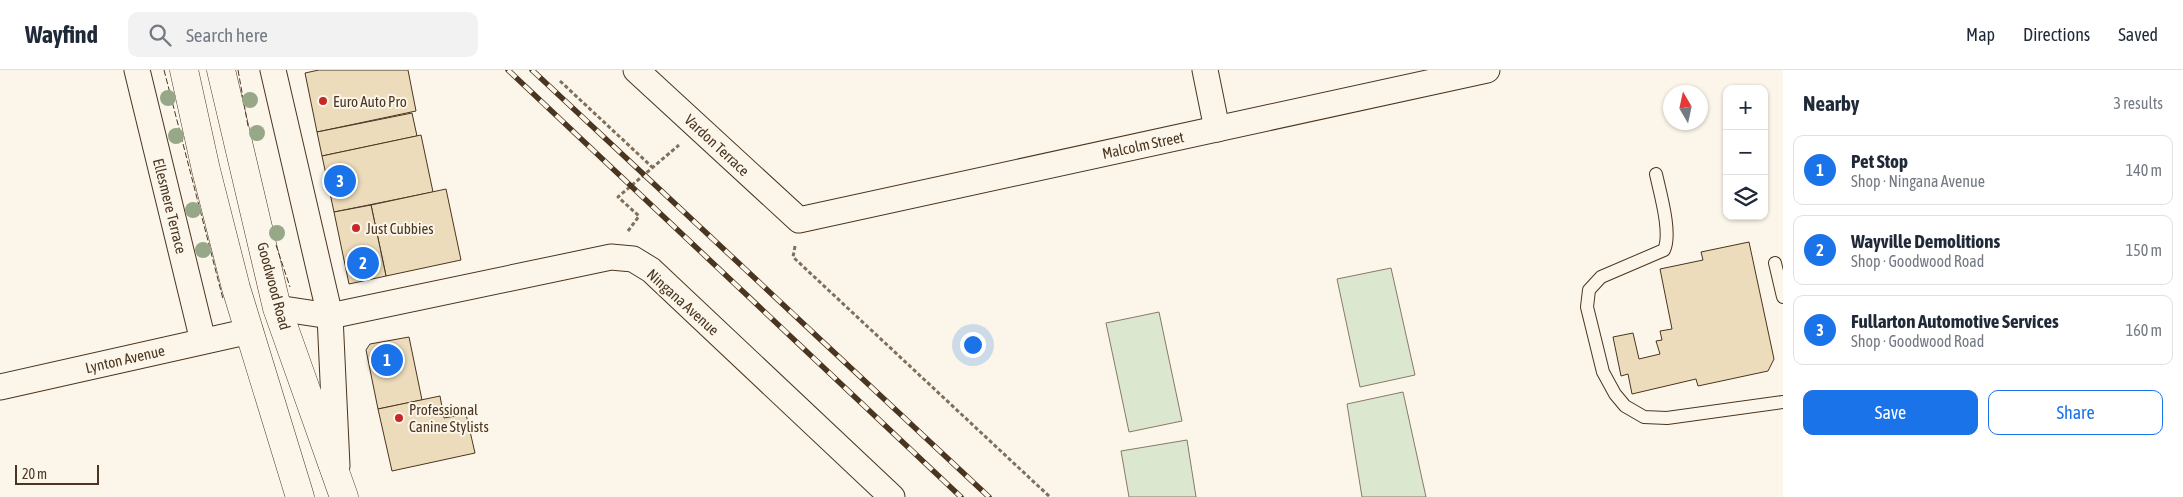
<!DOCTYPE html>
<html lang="en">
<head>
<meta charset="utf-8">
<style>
	body { margin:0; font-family:"Asap Condensed",sans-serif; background:#f2f2f3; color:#1f2937 }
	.controls { position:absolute; right:15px; top:15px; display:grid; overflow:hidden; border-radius:10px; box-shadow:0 1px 4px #0004 }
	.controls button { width:45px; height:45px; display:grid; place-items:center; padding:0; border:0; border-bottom:1px solid #e0e1e3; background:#fff; color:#1f2937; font:25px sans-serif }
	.compass { position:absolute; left:1663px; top:15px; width:45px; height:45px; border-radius:50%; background:#fff; box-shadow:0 1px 4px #0004; rotate:351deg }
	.scale { position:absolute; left:15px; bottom:12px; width:84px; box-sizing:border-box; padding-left:5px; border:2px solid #4a3520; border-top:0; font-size:14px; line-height:18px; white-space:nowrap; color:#4a3520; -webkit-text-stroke:4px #fbf6e9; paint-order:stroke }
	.you { position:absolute; left:972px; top:274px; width:18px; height:18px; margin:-12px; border:4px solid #fff; border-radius:50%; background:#1a73e8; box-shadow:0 0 0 8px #1a73e833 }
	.badge { display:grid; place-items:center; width:32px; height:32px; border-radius:50%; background:#1a73e8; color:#fff; font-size:16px; font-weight:700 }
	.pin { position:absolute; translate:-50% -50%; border:2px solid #fff; box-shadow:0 1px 5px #0006 }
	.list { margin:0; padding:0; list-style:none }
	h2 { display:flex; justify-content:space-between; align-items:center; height:65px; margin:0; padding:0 20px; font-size:21px }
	h2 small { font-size:16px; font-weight:400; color:#747a83 }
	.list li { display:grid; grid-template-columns:32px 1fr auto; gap:15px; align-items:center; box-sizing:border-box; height:70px; margin:0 10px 10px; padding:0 10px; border:1px solid #e0e1e3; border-radius:10px }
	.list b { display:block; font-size:19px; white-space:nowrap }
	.list p { margin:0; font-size:16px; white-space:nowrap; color:#747a83 }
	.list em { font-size:16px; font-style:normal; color:#747a83 }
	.actions { display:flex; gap:10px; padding:15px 20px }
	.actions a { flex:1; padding:11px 0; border:1px solid #1a73e8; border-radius:10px; text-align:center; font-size:18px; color:#1a73e8 }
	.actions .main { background:#1a73e8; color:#fff }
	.icon { flex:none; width:28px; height:28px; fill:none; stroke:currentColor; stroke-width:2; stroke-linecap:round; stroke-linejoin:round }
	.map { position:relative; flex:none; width:1783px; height:427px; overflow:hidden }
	header { display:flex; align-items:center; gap:30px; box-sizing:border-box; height:70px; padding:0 25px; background:#fff; border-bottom:1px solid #e0e1e3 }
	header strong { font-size:24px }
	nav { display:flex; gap:28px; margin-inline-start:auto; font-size:18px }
	.search { width:350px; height:45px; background:#f2f2f3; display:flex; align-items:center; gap:12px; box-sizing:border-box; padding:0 18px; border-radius:10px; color:#747a83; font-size:19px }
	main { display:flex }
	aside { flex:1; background:#fff }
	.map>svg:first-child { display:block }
</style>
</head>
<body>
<header>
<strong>Wayfind</strong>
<div class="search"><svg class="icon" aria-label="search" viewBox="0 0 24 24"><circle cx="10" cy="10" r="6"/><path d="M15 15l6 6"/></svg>Search here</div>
<nav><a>Map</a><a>Directions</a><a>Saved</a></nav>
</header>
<main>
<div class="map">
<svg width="1783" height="427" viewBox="0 0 1783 427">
	<rect width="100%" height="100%" fill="#fbf6e9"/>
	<g fill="#dce7d0" stroke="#887966">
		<polygon points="1391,198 1415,305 1360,317 1337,209"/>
		<polygon points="1159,242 1182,351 1129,362 1106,253"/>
		<polygon points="1403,322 1426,427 1362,427 1347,334"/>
		<polygon points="1187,370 1196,427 1129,427 1121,381"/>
	</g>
	<g fill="#ecdcbc" stroke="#4a3520">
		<polygon points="319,0 408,0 416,41 317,62 305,3"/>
		<polygon points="412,43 417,66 322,86 317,62"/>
		<polygon points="421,65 433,122 334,142 322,86"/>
		<polygon points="446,119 461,190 386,206 371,135"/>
		<polygon points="371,135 386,206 349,214 334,142"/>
		<polygon points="1749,172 1774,289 1768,301 1698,316 1696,309 1632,324 1628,304 1621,306 1613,267 1633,263 1639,289 1660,284 1656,271 1662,270 1660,261 1672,259 1660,199 1703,190 1701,182"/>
		<polygon points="409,267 422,330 378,339 366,280 370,274"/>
		<polygon points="440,326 444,348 466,344 475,383 392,401 378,339"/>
	</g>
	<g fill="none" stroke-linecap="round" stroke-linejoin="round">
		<defs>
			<g id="service">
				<path d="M 1656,104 C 1660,123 1672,163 1664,180 L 1601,207 L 1589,220 L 1587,237 L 1603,302 L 1615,324 L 1625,336 L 1644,347 L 1667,348 L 1783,332"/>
				<polyline points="1775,193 1783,227"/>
			</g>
			<g id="minor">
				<polyline points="137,0 203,271"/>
				<polyline points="273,0 330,246 337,396"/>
				<polyline points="636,0 799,150 1487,0"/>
				<polyline points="1205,0 1217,59"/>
				<polyline points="277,238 330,246 611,187 633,189 651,200 892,427"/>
				<polyline points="0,317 250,261"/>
			</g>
			<g id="secondary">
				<polyline points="184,0 206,100 236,218 300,427"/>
				<polyline points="221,0 277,238 344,427"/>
			</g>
		</defs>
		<use href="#service" stroke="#4a3520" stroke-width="14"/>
		<use href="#minor" stroke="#4a3520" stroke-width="27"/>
		<use href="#secondary" stroke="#4a3520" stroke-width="29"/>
		<g stroke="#7f6f5c" stroke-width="3" stroke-dasharray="4 2.5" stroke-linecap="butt">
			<polyline points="560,11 652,97"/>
			<polyline points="628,161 639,146 618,127 679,75"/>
			<polyline points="795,176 793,187 1050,427"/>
		</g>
		<use href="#service" stroke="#fbf6e9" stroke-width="12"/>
		<use href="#minor" stroke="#fbf6e9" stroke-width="25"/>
		<use href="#secondary" stroke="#fbf6e9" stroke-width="28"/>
		<defs>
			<g id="rail">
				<polyline points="508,0 961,427"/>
				<polyline points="532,0 989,427"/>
			</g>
		</defs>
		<use href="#rail" stroke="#4a3520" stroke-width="5.5"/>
		<use href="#rail" stroke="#fbf6e9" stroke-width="4" stroke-dasharray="11" stroke-linecap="butt"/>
		<g stroke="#4a3520" stroke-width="1" stroke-dasharray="6 2.5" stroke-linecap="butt">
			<polyline points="164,0 223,229"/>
			<polyline points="238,0 248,56"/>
			<polyline points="276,175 290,217"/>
		</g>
	</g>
	<g fill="#96a887">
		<circle cx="168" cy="28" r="8"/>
		<circle cx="250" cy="30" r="8"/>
		<circle cx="257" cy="63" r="8"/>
		<circle cx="176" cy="66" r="8"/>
		<circle cx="193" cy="140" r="8"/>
		<circle cx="277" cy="163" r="8"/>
		<circle cx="203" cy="180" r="8"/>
	</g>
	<g fill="#c62828" stroke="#fbf6e9" stroke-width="2">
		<circle cx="323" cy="31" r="5"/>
		<circle cx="356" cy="158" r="5"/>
		<circle cx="399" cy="348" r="5"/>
	</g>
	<g text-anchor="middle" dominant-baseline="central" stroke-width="4" stroke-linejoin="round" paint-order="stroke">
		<g font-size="15" fill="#4a3520" stroke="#fbf6e9" text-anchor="start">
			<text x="333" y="31">Euro Auto Pro</text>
			<text x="366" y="158">Just Cubbies</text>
			<text x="409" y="339">Professional<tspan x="409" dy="17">Canine Stylists</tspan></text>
		</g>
		<g font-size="15" fill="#4a3520" stroke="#fbf6e9">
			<text transform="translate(717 75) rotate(43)">Vardon Terrace</text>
			<text transform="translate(1143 75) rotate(-12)">Malcolm Street</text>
			<text transform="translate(170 136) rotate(76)">Ellesmere Terrace</text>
			<text transform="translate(274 216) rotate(75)">Goodwood Road</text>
			<text transform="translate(683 232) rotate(42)">Ningana Avenue</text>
			<text transform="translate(125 289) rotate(-13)">Lynton Avenue</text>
		</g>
	</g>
</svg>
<div class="controls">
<button>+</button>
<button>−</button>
<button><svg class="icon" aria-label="layers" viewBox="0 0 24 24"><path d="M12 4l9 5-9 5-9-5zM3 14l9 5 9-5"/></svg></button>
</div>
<svg class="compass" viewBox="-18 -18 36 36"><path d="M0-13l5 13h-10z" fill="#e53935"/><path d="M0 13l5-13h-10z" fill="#747a83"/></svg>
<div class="scale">20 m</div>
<div class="you"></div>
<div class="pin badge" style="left:387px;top:290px">1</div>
<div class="pin badge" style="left:363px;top:193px">2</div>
<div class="pin badge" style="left:340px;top:111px">3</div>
</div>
<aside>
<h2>Nearby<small>3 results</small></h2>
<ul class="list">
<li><span class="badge">1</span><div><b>Pet Stop</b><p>Shop · Ningana Avenue</p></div><em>140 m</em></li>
<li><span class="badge">2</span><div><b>Wayville Demolitions</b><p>Shop · Goodwood Road</p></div><em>150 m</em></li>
<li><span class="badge">3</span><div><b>Fullarton Automotive Services</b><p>Shop · Goodwood Road</p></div><em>160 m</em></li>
</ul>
<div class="actions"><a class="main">Save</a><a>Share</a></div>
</aside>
</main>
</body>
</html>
